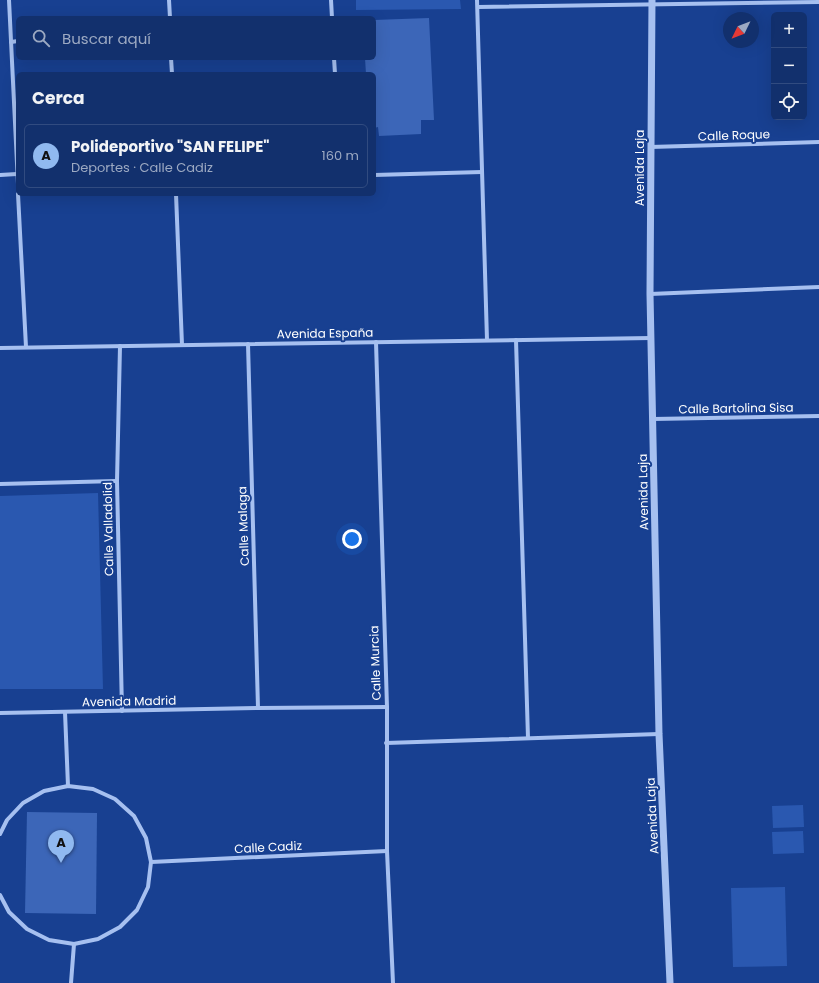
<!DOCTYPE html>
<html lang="es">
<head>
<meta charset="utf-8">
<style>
	body { margin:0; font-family:Poppins,sans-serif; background:#1b3872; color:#f1f3f6 }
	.controls { position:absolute; right:12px; top:12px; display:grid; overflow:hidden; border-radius:6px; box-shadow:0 4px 16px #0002 }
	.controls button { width:36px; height:36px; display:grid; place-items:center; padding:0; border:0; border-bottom:1px solid #314b80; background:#12306d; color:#f1f3f6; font:20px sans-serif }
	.compass { position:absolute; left:723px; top:12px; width:36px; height:36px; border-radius:50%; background:#12306d; box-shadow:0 4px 16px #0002; rotate:227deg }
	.you { position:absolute; left:352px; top:539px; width:14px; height:14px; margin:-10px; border:3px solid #fff; border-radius:50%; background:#1a73e8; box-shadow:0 0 0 6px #1a73e833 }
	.badge { display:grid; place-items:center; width:26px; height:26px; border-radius:50%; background:#90b9f0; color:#111; font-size:13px; font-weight:700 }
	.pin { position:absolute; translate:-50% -33px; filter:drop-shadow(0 1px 2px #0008) }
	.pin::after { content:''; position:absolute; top:21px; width:14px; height:12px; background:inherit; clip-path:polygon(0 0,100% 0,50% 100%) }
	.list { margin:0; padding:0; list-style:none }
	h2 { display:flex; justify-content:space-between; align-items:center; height:52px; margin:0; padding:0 16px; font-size:17px }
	h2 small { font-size:13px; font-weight:400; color:#9ca9c2 }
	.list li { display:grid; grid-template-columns:26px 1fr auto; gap:12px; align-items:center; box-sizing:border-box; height:64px; margin:0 8px 8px; padding:0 8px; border:1px solid #314b80; border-radius:6px }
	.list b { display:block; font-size:15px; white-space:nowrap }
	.list p { margin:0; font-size:13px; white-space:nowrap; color:#9ca9c2 }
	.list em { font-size:13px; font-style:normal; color:#9ca9c2 }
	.icon { flex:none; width:22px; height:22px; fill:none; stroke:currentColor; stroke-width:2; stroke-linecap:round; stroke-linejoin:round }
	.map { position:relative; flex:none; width:819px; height:983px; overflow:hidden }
	.search { position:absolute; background:#12306d; box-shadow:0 4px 16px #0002; left:16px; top:16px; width:360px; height:44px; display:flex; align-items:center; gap:10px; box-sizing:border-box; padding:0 14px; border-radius:6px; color:#9ca9c2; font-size:15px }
	.panel { position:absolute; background:#12306d; box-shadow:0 4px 16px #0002; left:16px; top:72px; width:360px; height:124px; border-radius:6px }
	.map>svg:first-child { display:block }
</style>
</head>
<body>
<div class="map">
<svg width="819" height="983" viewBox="0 0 819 983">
	<rect width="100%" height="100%" fill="#184091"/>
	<g fill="#2a58b0">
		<polygon points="356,0 460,0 461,9 356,10"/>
		<polygon points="98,493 103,689 0,689 0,496"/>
		<polygon points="803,805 804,827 773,828 772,806"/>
		<polygon points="803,831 804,853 773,854 772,832"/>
		<polygon points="785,887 787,966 733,967 731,888"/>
	</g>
	<g fill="#3c66b8">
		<polygon points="429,18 434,120 421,120 421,134 379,136 378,127 374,128 374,74 366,74 365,58 374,58 374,20"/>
		<polygon points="27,812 97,813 96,914 25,913"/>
	</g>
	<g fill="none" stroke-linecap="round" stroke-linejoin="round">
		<g stroke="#a6c0f0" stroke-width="4">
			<polyline points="9,0 18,184"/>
			<polyline points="169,0 170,18"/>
			<polyline points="331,0 332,18"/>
			<polyline points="477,0 487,340"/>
			<polyline points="478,7 819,2"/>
			<polyline points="11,42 18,41"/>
			<polyline points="171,58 172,74"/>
			<polyline points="334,58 335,74"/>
			<polyline points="650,147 819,142"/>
			<polyline points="0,175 17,174"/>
			<polyline points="374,175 482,172"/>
			<polyline points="18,194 26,347"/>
			<polyline points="176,194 182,345"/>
			<polyline points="650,294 819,287"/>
			<polyline points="516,340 528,738"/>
			<polyline points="376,342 387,707 387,851 393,983"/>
			<polyline points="248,344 258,708"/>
			<polyline points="120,346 117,481 122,711"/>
			<polyline points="0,348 651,338"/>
			<polyline points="653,419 819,416"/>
			<polyline points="0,484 117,481"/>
			<polyline points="65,712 68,786"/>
			<polyline points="0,713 258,708 387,707"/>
			<polyline points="386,743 659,734"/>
			<polyline points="0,834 7,820 23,803 44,791 68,786 93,789 115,799 134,816 146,838 151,862 148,887 137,910 120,927 98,939 74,944 49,940 27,929 9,912 0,895"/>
			<polyline points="151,862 387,851"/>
			<polyline points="71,983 74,944"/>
		</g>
		<polyline stroke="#a6c0f0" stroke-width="7" points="652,0 650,294 659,734 670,983"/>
	</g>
	<g text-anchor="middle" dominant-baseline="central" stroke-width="4" stroke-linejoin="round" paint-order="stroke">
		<g font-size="12" fill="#fff" stroke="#184091">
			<text transform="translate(734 135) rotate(-2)">Calle Roque</text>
			<text transform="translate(639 168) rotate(-90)">Avenida Laja</text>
			<text transform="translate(325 333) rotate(-1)">Avenida España</text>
			<text transform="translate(736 408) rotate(-1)">Calle Bartolina Sisa</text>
			<text transform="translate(643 492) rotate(-91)">Avenida Laja</text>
			<text transform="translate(243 526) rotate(-92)">Calle Malaga</text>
			<text transform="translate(108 529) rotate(-91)">Calle Valladolid</text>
			<text transform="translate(375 663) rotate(-92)">Calle Murcia</text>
			<text transform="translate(129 701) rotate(-1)">Avenida Madrid</text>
			<text transform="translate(652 816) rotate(-93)">Avenida Laja</text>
			<text transform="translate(268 847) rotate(-3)">Calle Cadiz</text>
		</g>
	</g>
</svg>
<div class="controls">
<button>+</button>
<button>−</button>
<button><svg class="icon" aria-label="locate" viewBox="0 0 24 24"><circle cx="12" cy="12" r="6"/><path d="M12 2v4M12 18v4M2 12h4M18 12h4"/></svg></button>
</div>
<svg class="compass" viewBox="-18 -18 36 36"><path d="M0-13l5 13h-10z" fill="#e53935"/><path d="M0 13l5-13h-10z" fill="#9ca9c2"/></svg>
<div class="you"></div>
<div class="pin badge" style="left:61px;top:863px">A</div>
<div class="search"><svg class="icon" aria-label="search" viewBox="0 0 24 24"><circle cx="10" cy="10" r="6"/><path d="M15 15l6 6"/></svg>Buscar aquí</div>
<section class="panel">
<h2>Cerca<small></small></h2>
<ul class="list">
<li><span class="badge">A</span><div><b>Polideportivo &quot;SAN FELIPE&quot;</b><p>Deportes · Calle Cadiz</p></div><em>160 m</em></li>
</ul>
</section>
</div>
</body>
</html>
